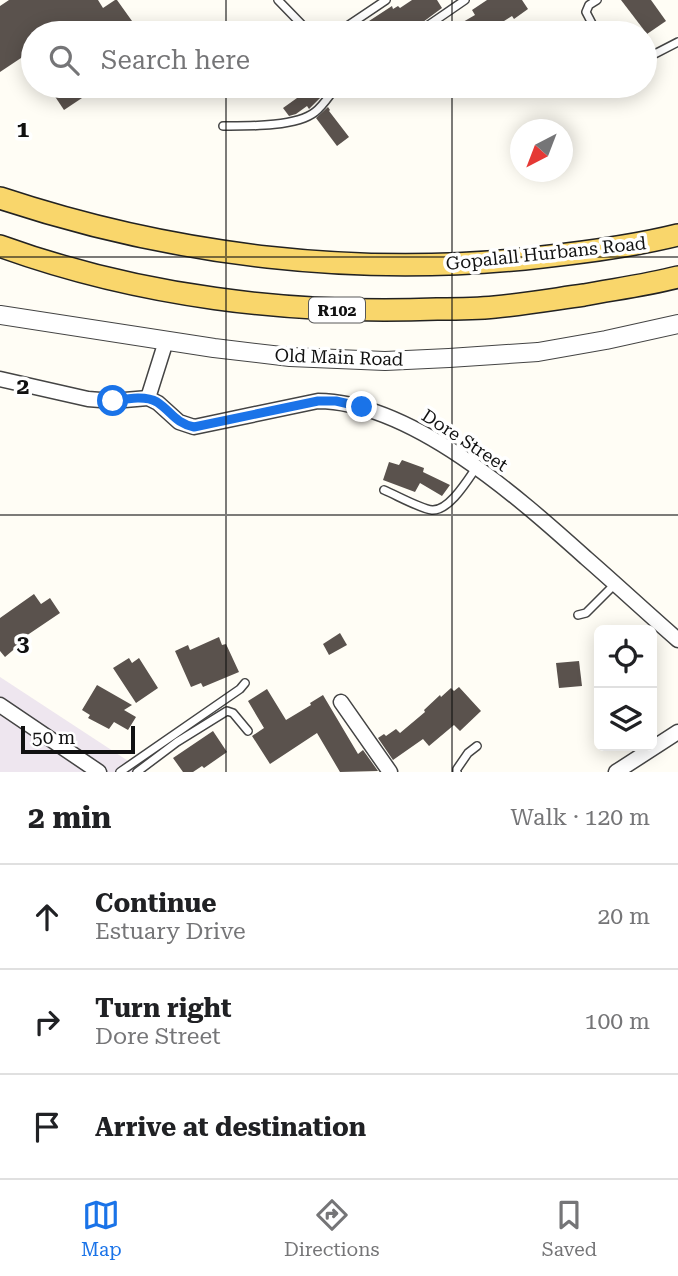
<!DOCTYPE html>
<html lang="en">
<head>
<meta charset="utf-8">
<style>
	body { margin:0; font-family:"Roboto Serif",serif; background:#f2f2f2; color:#202124 }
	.controls { position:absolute; right:21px; bottom:21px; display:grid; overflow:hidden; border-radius:10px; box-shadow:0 4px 18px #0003 }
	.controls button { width:63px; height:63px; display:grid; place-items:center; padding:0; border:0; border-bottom:2px solid #e0e0e0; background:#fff; color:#202124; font:35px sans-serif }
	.compass { position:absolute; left:510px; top:119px; width:63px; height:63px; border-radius:50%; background:#fff; box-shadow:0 4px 18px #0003; rotate:222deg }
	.scale { position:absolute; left:21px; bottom:18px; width:114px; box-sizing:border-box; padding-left:7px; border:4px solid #111; border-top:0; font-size:19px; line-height:24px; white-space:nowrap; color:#111; -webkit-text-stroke:5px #fff; paint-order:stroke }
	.stop { position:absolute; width:21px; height:21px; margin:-16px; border:5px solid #1a73e8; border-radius:50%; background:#fff }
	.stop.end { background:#1a73e8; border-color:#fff; box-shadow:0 2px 7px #0008 }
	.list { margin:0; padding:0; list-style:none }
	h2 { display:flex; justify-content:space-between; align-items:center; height:91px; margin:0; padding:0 28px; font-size:30px }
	h2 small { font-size:23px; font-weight:400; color:#757577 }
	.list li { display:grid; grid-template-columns:46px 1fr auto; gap:21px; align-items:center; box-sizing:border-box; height:105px; padding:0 28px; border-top:2px solid #e0e0e0 }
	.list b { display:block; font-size:26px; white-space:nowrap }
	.list p { margin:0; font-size:23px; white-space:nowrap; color:#757577 }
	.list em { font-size:23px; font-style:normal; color:#757577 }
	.icon { flex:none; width:38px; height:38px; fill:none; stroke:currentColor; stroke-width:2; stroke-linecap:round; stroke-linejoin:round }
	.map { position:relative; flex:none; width:678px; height:772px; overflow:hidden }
	.search { position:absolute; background:#fff; box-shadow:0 4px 18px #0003; left:21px; right:21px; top:21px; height:77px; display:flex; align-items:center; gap:18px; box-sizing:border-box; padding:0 24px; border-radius:38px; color:#757577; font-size:26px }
	.sheet { height:406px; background:#fff }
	nav { display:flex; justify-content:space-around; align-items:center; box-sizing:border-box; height:98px; border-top:2px solid #e0e0e0; background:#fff; font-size:19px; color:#757577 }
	nav a { display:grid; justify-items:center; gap:4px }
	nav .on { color:#1a73e8 }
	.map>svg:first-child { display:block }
</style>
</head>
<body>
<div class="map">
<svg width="678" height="772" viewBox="0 0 678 772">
	<rect width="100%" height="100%" fill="#fffdf5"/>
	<polygon fill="#eee6ef" points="0,677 145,772 0,772"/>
	<g fill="#5a524d">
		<polygon points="9,0 98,0 103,8 115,0 117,0 132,21 115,33 33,33 33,50 0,72 0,6"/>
		<polygon points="412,0 437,0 442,8 408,33 377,33 369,21 392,6 393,9 398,6 400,8"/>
		<polygon points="487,0 522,0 528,9 514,19 512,16 485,33 444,33 475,15 472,10"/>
		<polygon points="621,0 651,0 666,21 647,34"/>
		<polygon points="48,86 74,86 82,98 64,110"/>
		<polygon points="299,86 313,86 321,97 309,109 307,106 296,114 289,116 283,108 304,93"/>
		<polygon points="328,107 330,110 329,111 349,137 337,146 316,118"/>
		<polygon points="402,460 424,468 423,472 450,485 442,496 420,483 415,492 383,480 389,462 399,465"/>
		<polygon points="34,594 41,604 50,598 60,613 23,638 25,640 5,657 0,651 0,618"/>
		<polygon points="340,633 347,645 329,655 323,644"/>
		<polygon points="219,637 222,645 226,644 239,672 203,687 201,683 191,687 175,651 188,645 190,650"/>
		<polygon points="129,658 132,663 139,658 158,688 136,703 113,668"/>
		<polygon points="579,661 582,686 559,688 556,663"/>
		<polygon points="97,685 132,705 124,710 136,717 128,730 114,722 109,729 88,718 90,715 82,710"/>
		<polygon points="459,687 481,711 460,731 454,725 429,746 423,739 393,760 378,738 384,734 386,736 396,729 400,733 425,712 424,710 440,695 441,697 451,688 454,691"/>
		<polygon points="267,689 286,720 311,705 310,703 323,695 358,754 363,750 378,771 340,772 317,733 270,764 252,736 264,728 248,701"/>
		<polygon points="213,731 227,752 204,768 202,766 193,772 183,772 173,758"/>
	</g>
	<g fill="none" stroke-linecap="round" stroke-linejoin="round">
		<defs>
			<g id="service">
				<polyline points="278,0 310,33"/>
				<polyline points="597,0 589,5 586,12 597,33"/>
				<polyline points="337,33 386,0"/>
				<polyline points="417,33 465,0"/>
				<polyline points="645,59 678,42"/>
				<path d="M 223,126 C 248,126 296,127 315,112 C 324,105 330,94 337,86"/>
				<path d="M 384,490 C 396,495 421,509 432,510 C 449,511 467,481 476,468"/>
				<polyline points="578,615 586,613 615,584"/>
				<polyline points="120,772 240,689 245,683"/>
				<polyline points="137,772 177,742 227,711 233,713 248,731"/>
				<polyline points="457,772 457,769 468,753 477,746"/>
			</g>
			<g id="minor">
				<path d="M 0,379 L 88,399 L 113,401 L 148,398 L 158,403 L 179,422 L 194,427 L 318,401 C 412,402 519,498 586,558 C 617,585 647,613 678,640"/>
				<polyline points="148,398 166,341"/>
				<polyline points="341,702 390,772"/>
				<polyline points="0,705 99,772"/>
				<polyline points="616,772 678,732"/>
			</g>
			<polyline id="tertiary" points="0,315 214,348 290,357 385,361 449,358 538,352 606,340 678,324"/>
			<g id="primary">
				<path d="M 0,198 C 175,256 359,278 542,257 C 588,252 634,246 678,235"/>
				<path d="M 0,246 C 138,296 290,315 437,309 C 457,309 476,309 495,307 C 525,304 555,299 584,295 C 616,289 647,285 678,277"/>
			</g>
		</defs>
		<use href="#service" stroke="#444" stroke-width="10"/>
		<use href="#minor" stroke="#444" stroke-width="17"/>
		<use href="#tertiary" stroke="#444" stroke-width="20"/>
		<use href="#primary" stroke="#222" stroke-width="24"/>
		<use href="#service" stroke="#fff" stroke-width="7"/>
		<use href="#minor" stroke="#fff" stroke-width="14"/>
		<use href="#tertiary" stroke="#fff" stroke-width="18"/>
		<use href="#primary" stroke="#f9d66b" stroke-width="21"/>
	</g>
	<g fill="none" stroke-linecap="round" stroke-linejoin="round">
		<path stroke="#1a73e8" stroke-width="9" d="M 113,401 C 126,399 145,395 157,402 C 172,412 175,423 194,427 L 318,401 L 336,401 L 362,407"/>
	</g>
	<path fill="none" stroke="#111" stroke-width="2" stroke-opacity="0.55" d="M 226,0 L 226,33M 452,0 L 452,33M 226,86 L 226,772M 452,86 L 452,772M 0,257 L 678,257M 0,515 L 678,515"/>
	<g text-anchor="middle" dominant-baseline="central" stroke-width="7" stroke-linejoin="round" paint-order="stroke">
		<rect fill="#fff" stroke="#585858" stroke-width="2" x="309" y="297.5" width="56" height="25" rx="5"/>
		<g font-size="16" font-weight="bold" fill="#111">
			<text x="337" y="310">R102</text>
		</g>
		<g font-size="18" fill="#111" stroke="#fff">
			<text transform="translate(546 253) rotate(-6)">Gopalall Hurbans Road</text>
			<text transform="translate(339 357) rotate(2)">Old Main Road</text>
			<text transform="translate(465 440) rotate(33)">Dore Street</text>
		</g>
	</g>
	<g font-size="23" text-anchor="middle" font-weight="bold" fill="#111" stroke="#fff" stroke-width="7" stroke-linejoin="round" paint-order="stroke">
		<text x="23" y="137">1</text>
		<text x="23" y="394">2</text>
		<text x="23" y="651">3</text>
	</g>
</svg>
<div class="controls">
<button><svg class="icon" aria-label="locate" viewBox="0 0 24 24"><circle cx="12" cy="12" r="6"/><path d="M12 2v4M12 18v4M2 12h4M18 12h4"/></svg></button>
<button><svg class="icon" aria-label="layers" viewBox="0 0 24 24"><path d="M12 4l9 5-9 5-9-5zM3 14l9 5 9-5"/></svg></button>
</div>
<svg class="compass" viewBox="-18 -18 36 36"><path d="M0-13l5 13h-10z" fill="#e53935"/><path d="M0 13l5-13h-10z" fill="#757577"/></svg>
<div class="scale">50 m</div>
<div class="stop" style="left:113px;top:401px"></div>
<div class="stop end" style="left:362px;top:407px"></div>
<div class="search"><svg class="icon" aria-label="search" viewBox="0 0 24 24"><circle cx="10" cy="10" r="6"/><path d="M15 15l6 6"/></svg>Search here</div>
</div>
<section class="sheet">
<h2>2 min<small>Walk · 120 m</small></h2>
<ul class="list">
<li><svg class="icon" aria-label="ahead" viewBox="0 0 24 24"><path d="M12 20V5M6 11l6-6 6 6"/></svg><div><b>Continue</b><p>Estuary Drive</p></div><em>20 m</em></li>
<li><svg class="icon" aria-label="right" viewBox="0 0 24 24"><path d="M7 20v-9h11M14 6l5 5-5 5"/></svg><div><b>Turn right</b><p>Dore Street</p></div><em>100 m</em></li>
<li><svg class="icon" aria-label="arrive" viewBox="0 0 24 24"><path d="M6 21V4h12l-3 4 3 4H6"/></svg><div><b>Arrive at destination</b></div></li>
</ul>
</section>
<nav>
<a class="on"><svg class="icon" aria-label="map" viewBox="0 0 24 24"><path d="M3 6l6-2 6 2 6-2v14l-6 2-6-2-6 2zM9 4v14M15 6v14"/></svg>Map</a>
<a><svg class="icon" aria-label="directions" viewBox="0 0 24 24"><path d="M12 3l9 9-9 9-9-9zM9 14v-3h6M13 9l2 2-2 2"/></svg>Directions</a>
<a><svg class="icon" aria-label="saved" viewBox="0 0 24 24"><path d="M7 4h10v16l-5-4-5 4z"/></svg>Saved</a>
</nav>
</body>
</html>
